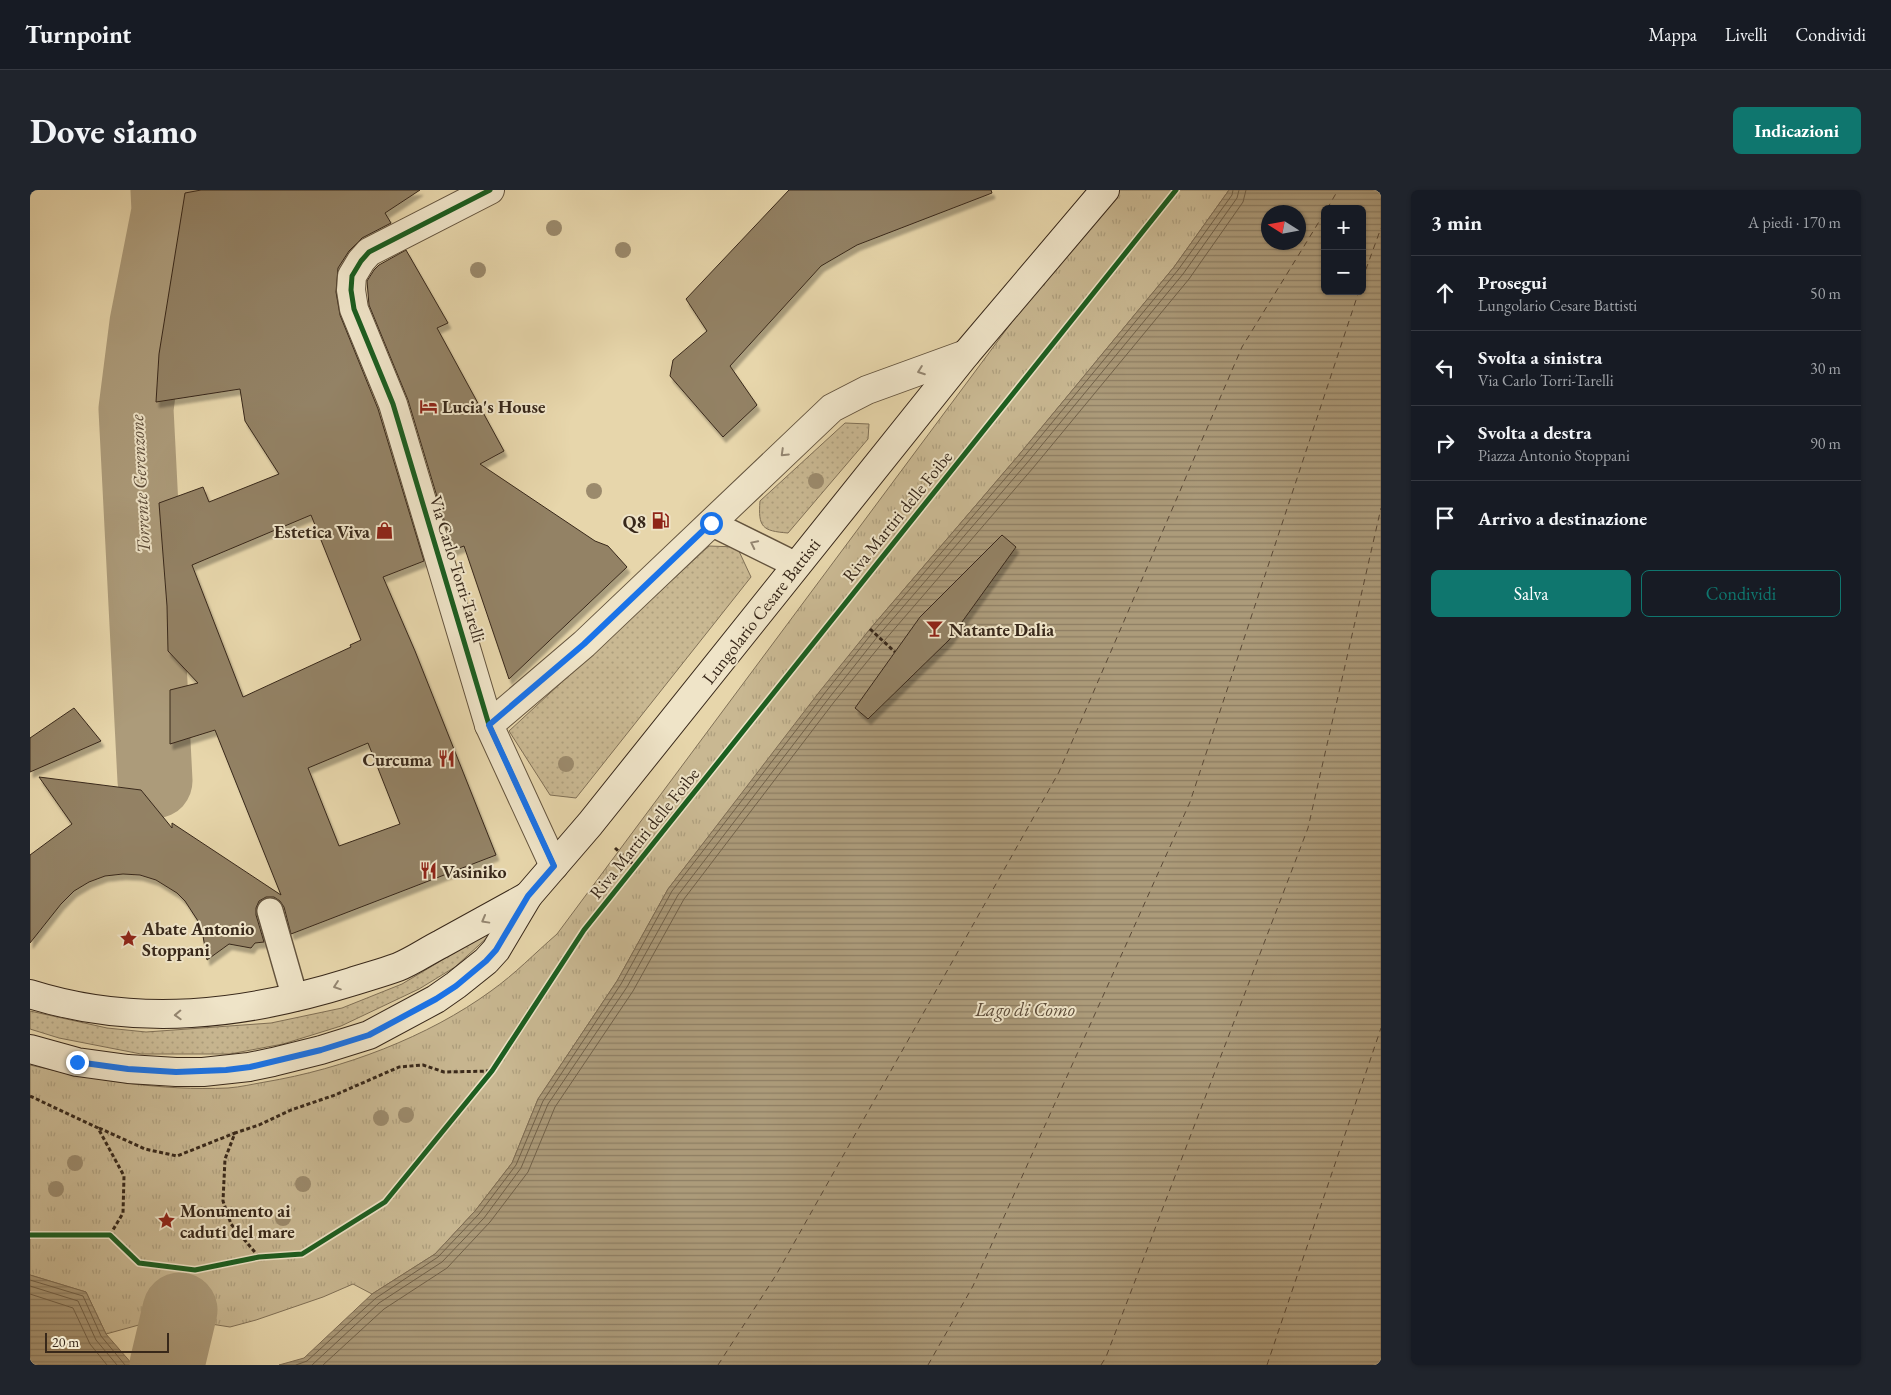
<!DOCTYPE html>
<html lang="it">
<head>
<meta charset="utf-8">
<style>
	body { margin:0; font-family:"EB Garamond",serif; background:#20242c; color:#f1f3f6 }
	.controls { position:absolute; right:15px; top:15px; display:grid; overflow:hidden; border-radius:8px; box-shadow:0 1px 4px #0004 }
	.controls button { width:45px; height:45px; display:grid; place-items:center; padding:0; border:0; border-bottom:1px solid #363941; background:#171b24; color:#f1f3f6; font:25px sans-serif }
	.compass { position:absolute; left:1231px; top:15px; width:45px; height:45px; border-radius:50%; background:#171b24; box-shadow:0 1px 4px #0004; rotate:281deg }
	.scale { position:absolute; left:15px; bottom:12px; width:124px; box-sizing:border-box; padding-left:5px; border:2px solid #38281a; border-top:0; font-size:14px; line-height:18px; white-space:nowrap; color:#38281a; -webkit-text-stroke:4px #efe4c8; paint-order:stroke }
	.stop { position:absolute; width:15px; height:15px; margin:-11px; border:4px solid #1a73e8; border-radius:50%; background:#fff }
	.stop.end { background:#1a73e8; border-color:#fff; box-shadow:0 1px 5px #0008 }
	.list { margin:0; padding:0; list-style:none }
	h2 { display:flex; justify-content:space-between; align-items:center; height:65px; margin:0; padding:0 20px; font-size:21px }
	h2 small { font-size:16px; font-weight:400; color:#9ea1a6 }
	.list li { display:grid; grid-template-columns:32px 1fr auto; gap:15px; align-items:center; box-sizing:border-box; height:75px; padding:0 20px; border-top:1px solid #363941 }
	.list b { display:block; font-size:19px; white-space:nowrap }
	.list p { margin:0; font-size:16px; white-space:nowrap; color:#9ea1a6 }
	.list em { font-size:16px; font-style:normal; color:#9ea1a6 }
	.actions { display:flex; gap:10px; padding:15px 20px }
	.actions a { flex:1; padding:11px 0; border:1px solid #0f766e; border-radius:8px; text-align:center; font-size:18px; color:#0f766e }
	.actions .main { background:#0f766e; color:#fff }
	.icon { flex:none; width:28px; height:28px; fill:none; stroke:currentColor; stroke-width:2; stroke-linecap:round; stroke-linejoin:round }
	.map { position:relative; flex:none; width:1351px; height:1175px; overflow:hidden; border-radius:8px }
	header { display:flex; align-items:center; gap:30px; box-sizing:border-box; height:70px; padding:0 25px; background:#171b24; border-bottom:1px solid #363941 }
	header strong { font-size:24px }
	nav { display:flex; gap:28px; margin-inline-start:auto; font-size:18px }
	.intro { display:flex; align-items:center; justify-content:space-between; box-sizing:border-box; height:120px; padding:0 30px }
	h1 { margin:0; font-size:35px }
	.button { padding:12px 22px; border-radius:8px; background:#0f766e; color:#fff; font-size:18px; font-weight:700 }
	main { display:flex; gap:30px; padding:0 30px }
	aside { flex:1; background:#171b24; border-radius:8px; box-shadow:0 1px 4px #0004 }
	.map>svg:first-child { display:block }
</style>
</head>
<body>
<header>
<strong>Turnpoint</strong>
<nav><a>Mappa</a><a>Livelli</a><a>Condividi</a></nav>
</header>
<div class="intro"><h1>Dove siamo</h1><a class="button">Indicazioni</a></div>
<main>
<div class="map">
<svg width="1351" height="1175" viewBox="0 0 1351 1175">
	<defs>
		<pattern id="grass-dots" width="8" height="8" patternUnits="userSpaceOnUse" patternTransform="scale(1.25)"><rect width="8" height="8" fill="#c9b892"/><path d="M2 2h.1M6 6h.1" fill="none" stroke="#ad9e7d" stroke-width="1.8" stroke-linecap="round"/></pattern>
		<pattern id="park-tufts" width="24" height="20" patternUnits="userSpaceOnUse" patternTransform="scale(1.25)"><rect width="24" height="20" fill="#c9b892"/><path d="M3 7l-1-3M5 7V3M7 7l1-3M15 17l-1-3M17 17v-4M19 17l1-3" fill="none" stroke="#ad9e7d"/></pattern>
		<pattern id="water-rules" width="6" height="5" patternUnits="userSpaceOnUse" patternTransform="scale(1.25)"><rect width="6" height="5" fill="#ac9b7a"/><path d="M0 2.5h6" fill="none" stroke="#8d7e63"/></pattern>
		<filter id="shadow"><feDropShadow dx="3" dy="5.5" stdDeviation="1" flood-color="#0004"/></filter>
	</defs>
	<rect width="100%" height="100%" fill="#e7d6ab"/>
	<filter id="stains"><feTurbulence type="fractalNoise" baseFrequency=".004" numOctaves="4"/><feColorMatrix values="0 0 0 0 .2 0 0 0 0 .09 0 0 0 0 .02 0 0 0 .5 -.17"/></filter>
	<radialGradient id="worn" r=".72"><stop offset=".6" stop-color="#630" stop-opacity="0"/><stop offset="1" stop-color="#630" stop-opacity=".3"/></radialGradient>
	<g fill="url(#grass-dots)" stroke="#807056">
		<path d="M 815,233 L 839,234 L 838,249 L 758,343 C 732,341 728,337 730,311 Z"/>
		<polygon points="679,356 707,357 721,387 546,608 520,605 479,541"/>
		<polygon points="471,735 425,777 389,799 311,836 253,854 200,864 111,864 29,848 0,839 0,821 77,838 116,842 241,833 312,818 372,794"/>
	</g>
	<path fill="url(#park-tufts)" stroke="#807056" d="M 1080,0 L 1199,0 L 1144,77 L 988,266 L 840,439 L 638,699 L 587,791 L 508,909 L 482,973 L 445,1021 L 405,1064 L 342,1104 L 323,1094 L 293,1107 L 226,1130 L 200,1137 L 181,1134 L 171,1119 L 150,1120 L 127,1130 L 76,1144 L 56,1102 L 0,1085 L 0,875 C 65,890 131,901 198,898 C 211,897 223,894 235,892 C 313,879 398,847 461,801 C 485,784 505,763 527,744 Z"/>
	<g fill="url(#water-rules)" stroke="#7e6d54" fill-rule="evenodd">
		<path d="M 1199,0 L 1351,0 L 1351,1175 L 249,1175 L 274,1168 L 342,1104 L 405,1064 L 445,1021 L 482,973 L 508,909 L 587,791 L 638,699 L 790,501 L 840,439 L 988,266 L 1144,77 ZM 1295,19 L 1332,19 L 1332,101 L 1295,101 ZM 1238,22 L 1268,22 L 1268,52 L 1238,52 Z"/>
		<polygon points="0,1085 56,1102 76,1144 103,1175 0,1175"/>
	</g>
	<g fill="none" stroke-linecap="round" stroke-linejoin="round">
		<g stroke="#72624a" stroke-width="1">
			<polyline points="0,1090 53,1106 71,1146 95,1175"/>
			<polyline points="0,1096 48,1111 66,1150 87,1175"/>
			<polyline points="0,1104 43,1118 60,1154 77,1175"/>
			<polyline points="266,1175 277,1171 346,1108 408,1067 449,1024 486,975 513,911 591,794 642,701 794,504 843,442 992,269 1148,80 1202,5 1203,0"/>
			<polyline points="282,1175 349,1113 412,1072 454,1028 491,978 518,914 597,797 648,705 799,508 848,446 997,273 1153,84 1207,8 1209,0"/>
			<polyline points="293,1175 354,1119 417,1078 460,1032 498,982 525,917 603,801 654,709 804,512 854,451 1003,278 1159,89 1213,12 1216,0"/>
		</g>
		<g stroke="#ac9b7a" stroke-width="75">
			<polyline points="125,591 106,219 117,133 139,21 138,0"/>
			<polyline points="137,1175 150,1120"/>
		</g>
		<g stroke="#5b4a37" stroke-width="1" stroke-dasharray="6 5" stroke-linecap="butt">
			<polyline points="1297,19 1308,0"/>
			<polyline points="1332,90 1351,38"/>
			<polyline points="688,1175 746,1085 1029,582 1212,157 1295,22"/>
			<polyline points="898,1175 943,1096 1160,612 1329,101"/>
			<polyline points="1071,1175 1076,1167 1278,638 1351,318"/>
			<polyline points="1237,1175 1351,838"/>
		</g>
	</g>
	<g fill="#938265" stroke="#38281a" fill-rule="evenodd" filter="url(#shadow)">
		<path d="M 171,0 L 390,0 L 355,23 L 361,33 L 332,48 L 319,61 L 308,78 L 306,102 L 310,125 L 348,219 L 394,371 L 353,387 L 385,461 L 466,665 L 261,744 L 254,717 L 250,711 L 244,707 L 236,707 L 229,711 L 226,718 L 226,725 L 234,752 L 225,753 L 221,758 L 199,754 L 177,770 L 173,746 L 168,731 L 155,711 L 147,703 L 126,690 L 110,685 L 93,684 L 75,686 L 59,692 L 44,701 L 31,714 L 0,753 L 0,665 L 42,634 L 9,587 L 111,600 L 142,638 L 142,633 L 251,705 L 185,540 L 140,554 L 140,500 L 168,493 L 138,461 L 137,416 L 129,313 L 173,297 L 179,312 L 249,284 L 215,231 L 210,199 L 126,212 L 129,164 L 155,3 ZM 281,325 L 331,450 L 320,455 L 321,457 L 213,507 L 162,375 ZM 338,553 L 370,634 L 309,656 L 278,578 Z"/>
		<polygon points="759,0 961,0 962,3 827,55 791,76 700,176 727,215 693,247 640,186 643,170 677,141 656,109"/>
		<polygon points="376,60 418,133 407,138 474,261 450,274 565,351 578,356 597,377 479,489 434,356 423,360 378,210 339,115 337,91 344,80 349,75"/>
		<polygon points="972,345 986,357 919,450 838,529 825,518 890,427"/>
		<polygon points="44,518 71,551 0,582 0,548"/>
	</g>
	<g fill="none" stroke-linecap="round" stroke-linejoin="round">
		<defs>
			<g id="lane">
				<polyline points="681,333 766,375"/>
				<polyline points="240,721 265,808"/>
			</g>
			<g id="street">
				<polyline points="460,0 339,62 331,71 322,86 321,100 324,119 363,214 459,535 524,676"/>
				<polyline points="459,535 554,454 802,218 837,200 936,164"/>
			</g>
			<g id="secondary">
				<path d="M 0,804 C 108,838 215,825 321,792 C 336,787 352,783 368,777 C 383,771 397,761 411,754 C 440,738 469,722 498,706"/>
				<polyline points="0,859 47,872 98,879 146,882 173,882 219,877 243,872 291,860 339,845 406,809 426,795 456,771 466,760 498,706 560,634 936,164 1075,0"/>
			</g>
		</defs>
		<use href="#lane" stroke="#64543e" stroke-width="28"/>
		<use href="#street" stroke="#64543e" stroke-width="30"/>
		<use href="#secondary" stroke="#38281a" stroke-width="30"/>
		<g stroke="#38281a" stroke-width="3" stroke-dasharray="4 2.5" stroke-linecap="butt">
			<polyline points="840,439 865,462"/>
			<polyline points="585,658 605,676"/>
			<polyline points="0,906 68,938 94,986 93,1023 80,1045"/>
			<polyline points="69,938 115,959 147,966 205,943"/>
			<polyline points="0,1045 80,1045 109,1073 165,1080 229,1067 272,1064 355,1012 462,881 554,740 1146,0"/>
			<polyline points="229,1067 201,1034 193,1011 195,969 205,943 229,935 261,920 305,905 369,877 393,875 414,882 462,881"/>
		</g>
		<use href="#lane" stroke="#efe4c8" stroke-width="25"/>
		<use href="#street" stroke="#efe4c8" stroke-width="28"/>
		<use href="#secondary" stroke="#efe4c8" stroke-width="28"/>
		<defs>
			<g id="cycleway">
				<polyline points="460,0 339,62 331,71 322,86 321,100 324,119 363,214 459,535 524,676"/>
				<polyline points="0,1045 80,1045 109,1073 165,1080 229,1067 272,1064 355,1012 462,881 554,740 1146,0"/>
			</g>
		</defs>
		<use href="#cycleway" stroke="#efe4c8" stroke-width="8"/>
		<use href="#cycleway" stroke="#1b5e20" stroke-width="5"/>
	</g>
	<g fill="#9b8a6c">
		<circle cx="524" cy="38" r="8"/>
		<circle cx="593" cy="60" r="8"/>
		<circle cx="448" cy="80" r="8"/>
		<circle cx="786" cy="291" r="8"/>
		<circle cx="564" cy="301" r="8"/>
		<circle cx="536" cy="574" r="8"/>
		<circle cx="376" cy="925" r="8"/>
		<circle cx="351" cy="928" r="8"/>
		<circle cx="45" cy="973" r="8"/>
		<circle cx="273" cy="994" r="8"/>
		<circle cx="26" cy="999" r="8"/>
		<circle cx="253" cy="1028" r="8"/>
	</g>
	<defs><path id="oneway-chevron" d="M-2-3.5L2.5 0L-2 3.5" fill="none" stroke-width="1.6" stroke-linecap="round" stroke-linejoin="round" transform="scale(1.25)"/></defs>
	<g stroke="#948671">
		<use href="#oneway-chevron" transform="translate(891 181) rotate(160)"/>
		<use href="#oneway-chevron" transform="translate(754 263) rotate(136)"/>
		<use href="#oneway-chevron" transform="translate(724 354) rotate(-154)"/>
		<use href="#oneway-chevron" transform="translate(455 730) rotate(151)"/>
		<use href="#oneway-chevron" transform="translate(307 796) rotate(161)"/>
		<use href="#oneway-chevron" transform="translate(148 825) rotate(178)"/>
	</g>
	<g fill="none" stroke-linecap="round" stroke-linejoin="round">
		<polyline stroke="#1a73e8" stroke-width="6" points="47,872 98,879 146,882 196,880 220,877 291,860 339,845 406,809 426,796 456,771 466,760 498,706 524,676 459,535 554,454 681,333"/>
	</g>
	<defs>
		<symbol id="hotel-bare" viewBox="-9 -9 18 18"><path d="M-6-4.5h1.5V1H6V5H4.5V3h-9V5H-6ZM-4 0a1.8 1.8 0 1 1 3.6 0ZM.5 0V-2.5h3Q6-2.5 6 0Z" fill="#8f2418" stroke="#efe4c8" stroke-width="2.5" paint-order="stroke"/></symbol>
		<symbol id="fuel-bare" viewBox="-9 -9 18 18"><path d="M-5.5-6h7V0h2V4h1.3V-2.5L3-4.5l.8-.8L6-3V5H2.5V1h-1V6h-7ZM-4.2-4.7v3.2H.2V-4.7Z" fill="#8f2418" stroke="#efe4c8" stroke-width="2.5" paint-order="stroke"/></symbol>
		<symbol id="shop-bare" viewBox="-9 -9 18 18"><path d="M-5-2.5h2.3a2.7 3.5 0 0 1 5.4 0H5L5.5 6h-11ZM-1.5-2.5h3a1.5 2.3 0 0 0-3 0Z" fill="#8f2418" stroke="#efe4c8" stroke-width="2.5" paint-order="stroke"/></symbol>
		<symbol id="bar-bare" viewBox="-9 -9 18 18"><path d="M-6-5H6L.8 .8V4.5H3.5V6h-7V4.5H-.8V.8Z" fill="#8f2418" stroke="#efe4c8" stroke-width="2.5" paint-order="stroke"/></symbol>
		<symbol id="restaurant-bare" viewBox="-9 -9 18 18"><path d="M-5-6h1v4h1v-4h1v4h1v-4h1v5L-1.5 .5V6h-2V.5L-5-1ZM5-6V6H3V1.5H1.5Q1.5-4 5-6Z" fill="#8f2418" stroke="#efe4c8" stroke-width="2.5" paint-order="stroke"/></symbol>
		<symbol id="sight-bare" viewBox="-9 -9 18 18"><path d="M0-6L1.8-2.2L6-1.7L2.9 1.2L3.7 5.4L0 3.3L-3.7 5.4L-2.9 1.2L-6-1.7L-1.8-2.2Z" fill="#8f2418" stroke="#efe4c8" stroke-width="2.5" paint-order="stroke"/></symbol>
	</defs>
	<g fill-rule="evenodd">
		<use href="#hotel-bare" x="386" y="204" width="25" height="25"/>
		<use href="#fuel-bare" x="618" y="318" width="25" height="25"/>
		<use href="#shop-bare" x="342" y="328" width="25" height="25"/>
		<use href="#bar-bare" x="892" y="426" width="25" height="25"/>
		<use href="#restaurant-bare" x="404" y="556" width="25" height="25"/>
		<use href="#restaurant-bare" x="386" y="668" width="25" height="25"/>
		<use href="#sight-bare" x="86" y="736" width="25" height="25"/>
		<use href="#sight-bare" x="124" y="1018" width="25" height="25"/>
	</g>
	<g text-anchor="middle" dominant-baseline="central" stroke-width="4" stroke-linejoin="round" paint-order="stroke">
		<g font-size="18" font-weight="bold" fill="#38281a" stroke="#efe4c8" text-anchor="start">
			<text x="412" y="216">Lucia's House</text>
			<text x="616" y="331" text-anchor="end">Q8</text>
			<text x="340" y="341" text-anchor="end">Estetica Viva</text>
			<text x="919" y="439">Natante Dalia</text>
			<text x="402" y="569" text-anchor="end">Curcuma</text>
			<text x="412" y="681">Vasiniko</text>
			<text x="112" y="738">Abate Antonio<tspan x="112" dy="21">Stoppani</tspan></text>
			<text x="150" y="1020">Monumento ai<tspan x="150" dy="21">caduti del mare</tspan></text>
		</g>
		<g font-size="18" fill="#38281a" stroke="#efe4c8">
			<text transform="translate(867 326) rotate(-51)">Riva Martiri delle Foibe</text>
			<text transform="translate(428 379) rotate(73)">Via Carlo Torri-Tarelli</text>
			<text transform="translate(731 421) rotate(-52)">Lungolario Cesare Battisti</text>
			<text transform="translate(614 643) rotate(-51)">Riva Martiri delle Foibe</text>
		</g>
		<g font-size="19" font-style="italic" fill="#5b4a37" stroke="#efe4c8">
			<text transform="translate(110 294) rotate(-93)">Torrente Gerenzone</text>
			<text x="995" y="819">Lago di Como</text>
		</g>
	</g>
	<rect width="100%" height="100%" filter="url(#stains)"/>
	<rect width="100%" height="100%" fill="url(#worn)"/>
</svg>
<div class="controls">
<button>+</button>
<button>−</button>
</div>
<svg class="compass" viewBox="-18 -18 36 36"><path d="M0-13l5 13h-10z" fill="#e53935"/><path d="M0 13l5-13h-10z" fill="#9ea1a6"/></svg>
<div class="scale">20 m</div>
<div class="stop" style="left:681px;top:333px"></div>
<div class="stop end" style="left:47px;top:872px"></div>
</div>
<aside>
<h2>3 min<small>A piedi · 170 m</small></h2>
<ul class="list">
<li><svg class="icon" aria-label="ahead" viewBox="0 0 24 24"><path d="M12 20V5M6 11l6-6 6 6"/></svg><div><b>Prosegui</b><p>Lungolario Cesare Battisti</p></div><em>50 m</em></li>
<li><svg class="icon" aria-label="left" viewBox="0 0 24 24"><path d="M17 20v-9H6M10 6l-5 5 5 5"/></svg><div><b>Svolta a sinistra</b><p>Via Carlo Torri-Tarelli</p></div><em>30 m</em></li>
<li><svg class="icon" aria-label="right" viewBox="0 0 24 24"><path d="M7 20v-9h11M14 6l5 5-5 5"/></svg><div><b>Svolta a destra</b><p>Piazza Antonio Stoppani</p></div><em>90 m</em></li>
<li><svg class="icon" aria-label="arrive" viewBox="0 0 24 24"><path d="M6 21V4h12l-3 4 3 4H6"/></svg><div><b>Arrivo a destinazione</b></div></li>
</ul>
<div class="actions"><a class="main">Salva</a><a>Condividi</a></div>
</aside>
</main>
</body>
</html>
